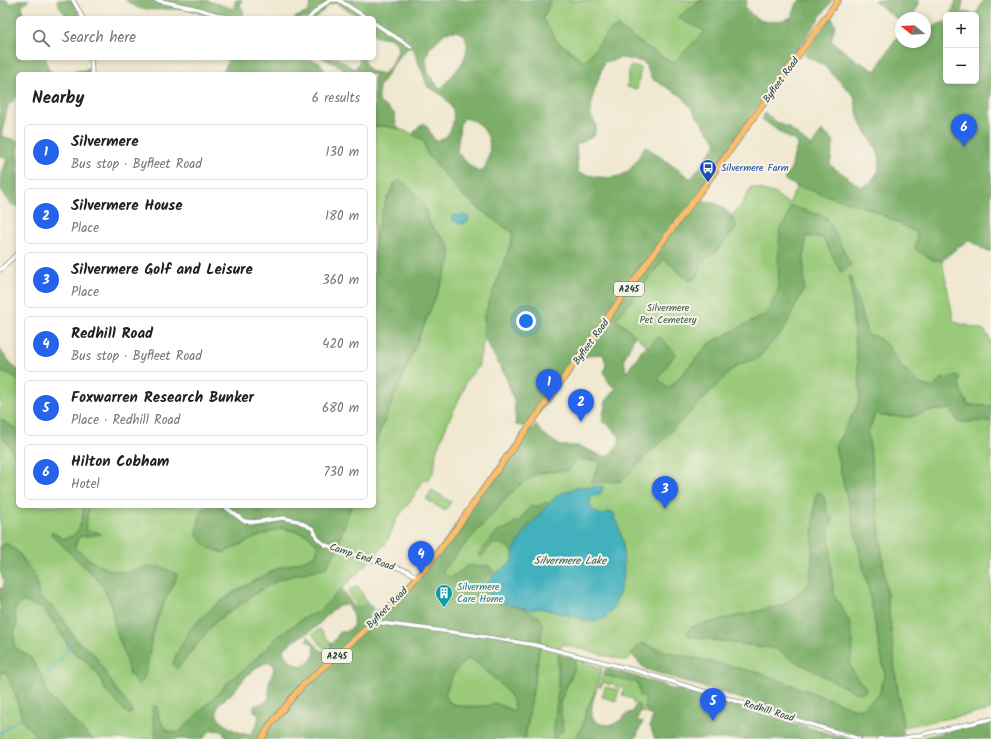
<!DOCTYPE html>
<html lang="en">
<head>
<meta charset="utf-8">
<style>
	body { margin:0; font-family:Kalam,sans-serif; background:#f6f6f6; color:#222 }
	.controls { position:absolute; right:12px; top:12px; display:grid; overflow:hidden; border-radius:6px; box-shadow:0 2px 6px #0003 }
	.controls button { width:36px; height:36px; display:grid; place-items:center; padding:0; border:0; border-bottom:1px solid #e0e0e0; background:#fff; color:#222; font:20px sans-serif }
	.compass { position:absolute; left:895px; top:12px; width:36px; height:36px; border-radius:50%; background:#fff; box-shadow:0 2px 6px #0003; rotate:288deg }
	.you { position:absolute; left:526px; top:321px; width:14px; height:14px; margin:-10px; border:3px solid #fff; border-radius:50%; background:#1a73e8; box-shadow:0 0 0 6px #1a73e833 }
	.badge { display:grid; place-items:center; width:26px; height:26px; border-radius:50%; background:#2563eb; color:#fff; font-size:13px; font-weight:700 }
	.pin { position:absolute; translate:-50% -33px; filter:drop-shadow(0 1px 2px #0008) }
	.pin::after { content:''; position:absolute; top:21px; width:14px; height:12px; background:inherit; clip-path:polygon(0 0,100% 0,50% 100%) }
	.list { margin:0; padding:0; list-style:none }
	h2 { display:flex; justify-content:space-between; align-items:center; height:52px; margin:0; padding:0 16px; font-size:17px }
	h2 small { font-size:13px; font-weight:400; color:#767676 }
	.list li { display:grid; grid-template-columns:26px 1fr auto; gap:12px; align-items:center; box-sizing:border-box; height:56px; margin:0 8px 8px; padding:0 8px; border:1px solid #e0e0e0; border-radius:6px }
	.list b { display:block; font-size:15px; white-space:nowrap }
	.list p { margin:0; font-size:13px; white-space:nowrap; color:#767676 }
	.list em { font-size:13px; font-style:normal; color:#767676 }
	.icon { flex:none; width:22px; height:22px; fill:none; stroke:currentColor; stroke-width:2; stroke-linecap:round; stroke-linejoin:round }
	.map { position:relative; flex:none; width:991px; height:739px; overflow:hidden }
	.search { position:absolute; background:#fff; box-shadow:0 2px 6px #0003; left:16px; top:16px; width:360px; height:44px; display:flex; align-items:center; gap:10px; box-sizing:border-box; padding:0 14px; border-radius:6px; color:#767676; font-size:15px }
	.panel { position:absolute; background:#fff; box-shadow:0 2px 6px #0003; left:16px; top:72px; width:360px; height:436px; border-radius:6px }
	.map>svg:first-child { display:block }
</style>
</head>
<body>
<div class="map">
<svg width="991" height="739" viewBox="0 0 991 739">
	<rect width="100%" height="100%" fill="#f7f3e8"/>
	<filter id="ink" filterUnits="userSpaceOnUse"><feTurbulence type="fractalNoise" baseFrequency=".025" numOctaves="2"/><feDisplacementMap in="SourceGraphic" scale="8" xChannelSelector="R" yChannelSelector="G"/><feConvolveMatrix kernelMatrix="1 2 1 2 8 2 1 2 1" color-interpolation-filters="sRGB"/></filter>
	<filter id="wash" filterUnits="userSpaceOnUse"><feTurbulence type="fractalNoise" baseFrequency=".012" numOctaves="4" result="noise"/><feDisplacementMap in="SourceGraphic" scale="16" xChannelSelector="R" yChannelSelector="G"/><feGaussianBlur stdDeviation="0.9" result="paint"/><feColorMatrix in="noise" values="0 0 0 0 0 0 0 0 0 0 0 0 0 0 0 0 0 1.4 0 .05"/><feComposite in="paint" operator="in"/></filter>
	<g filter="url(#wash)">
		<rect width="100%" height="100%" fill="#f0e8d0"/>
		<g fill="#9aca79" stroke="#5c8456">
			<polygon points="551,0 702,0 697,3 706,31 673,63 648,48 608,32 585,62 557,41 543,19"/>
			<polygon points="630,66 641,68 637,89 627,87"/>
			<path d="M 376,126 C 393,126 410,131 424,141 L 427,154 L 476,207 L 513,232 L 510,246 L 484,316 L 484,338 L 478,367 L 466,381 L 463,391 L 449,420 L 436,451 L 435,463 L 433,473 L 428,479 L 424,480 L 412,499 L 397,518 L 387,542 L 375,556 L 317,613 L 305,617 L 278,637 L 244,670 L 229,681 L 218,694 L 178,733 L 167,731 L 159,718 L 157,707 L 152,710 L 156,739 L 92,739 L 74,722 L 64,710 L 47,695 L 42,676 L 29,656 L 14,647 L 14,633 L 17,623 C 12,611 13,608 23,601 L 43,609 L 54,622 L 71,650 L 84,659 L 98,674 L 107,693 L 128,714 L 132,713 L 132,710 L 115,688 L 94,654 L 76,640 L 58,612 L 38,597 L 36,578 L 18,552 L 6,543 L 0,548 L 0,435 L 9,445 L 18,462 L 18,506 L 83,506 C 84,511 83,515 82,519 C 79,532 75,536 63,539 L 52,532 L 51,534 L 94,576 L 104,588 L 111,604 L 115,628 L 124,652 L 129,673 L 145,674 C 151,639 157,611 176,580 L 173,572 C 168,571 163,568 159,567 C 148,565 136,571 125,572 C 109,572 96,565 84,555 C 81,552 77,551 74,548 L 76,545 L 78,537 L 101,534 L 97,532 L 85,531 L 89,506 L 121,506 L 123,507 L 206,506 L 202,509 L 198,524 L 223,553 L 252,539 L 282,528 L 308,535 L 318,546 L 317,554 L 305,560 L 276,569 L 236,591 L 214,606 L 190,629 L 177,669 L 215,622 L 259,591 L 280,579 L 305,573 L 342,528 L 351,506 L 374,506 L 374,446 L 450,262 L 451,253 L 448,244 L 428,222 L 426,210 L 394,183 L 383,208 L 374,246 L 374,127 Z"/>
			<polygon points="797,186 873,210 916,232 917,239 931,259 942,261 954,322 984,330 991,341 991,406 968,405 960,388 933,388 919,384 900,365 887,345 868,336 850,277 855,342 860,383 860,396 857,407 835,447 869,591 885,675 879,695 864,707 855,709 760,673 667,652 641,643 627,661 562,644 558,655 558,690 553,739 525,739 541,642 480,598 437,574 518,486 559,460 582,454 597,459 600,464 591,482 708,393 737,365 757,358 783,331 792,206 789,211 785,228 782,288 766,314 710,343 669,388 650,373 658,355 616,319 664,259 689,281 697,277 702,264 706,257 716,252 737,227 731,216 741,206 751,187 774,193 789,204"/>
			<path d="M 0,372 C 8,372 13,375 18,381 L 18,430 L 0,419 Z"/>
			<polygon points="952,409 958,422 991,421 991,710 903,727 894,663 894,657 868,432 876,411 881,416 909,417 928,411"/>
			<polygon points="432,490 451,502 445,511 426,499"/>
			<polygon points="358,586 367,603 358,608 348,591"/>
			<polygon points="320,629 331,644 324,649 312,634"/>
			<path d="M 468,659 L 472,659 C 483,669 520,696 514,711 L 489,706 L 464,706 L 450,703 L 445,695 C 450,679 454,668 468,659 Z"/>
			<polygon points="576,659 602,668 596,690 587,708 582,727 575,739 557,739 557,735 563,731 560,702 574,670"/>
			<polygon points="6,672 17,699 22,720 38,739 0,739 0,673"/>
			<polygon points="603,675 638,683 639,690 646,697 653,716 640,711 640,706 633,703 633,699 622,695 624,687 620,686 619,688 615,686 615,685 611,683 610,685 603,682 601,687 599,687"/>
			<polygon points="605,687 619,690 616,701 602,697"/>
		</g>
		<g fill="#7bae69" stroke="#4d764e" fill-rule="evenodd">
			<path d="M 0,0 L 6,0 L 11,4 L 18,0 L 29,0 L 22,6 L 23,18 L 18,18 L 18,58 L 46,58 C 47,67 48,73 58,74 L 18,74 L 18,96 L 8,105 L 1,136 L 18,141 L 18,207 L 11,204 L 0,188 L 0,180 L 7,159 L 0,156 Z"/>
			<polygon points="57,0 71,0 75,6 81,18 69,18 60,8"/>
			<path d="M 125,0 L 206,0 L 233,9 L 236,0 L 242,0 L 240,6 L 243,10 L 244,18 L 206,18 C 189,2 163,13 142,9 C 136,8 130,3 125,0 Z"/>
			<path d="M 312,0 L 551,0 L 543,19 L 557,41 L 585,62 L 608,32 L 617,26 L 648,48 L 673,63 L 705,31 L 677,18 L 702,0 L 747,0 L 745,7 C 758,25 773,24 792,17 L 797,3 L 800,0 L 832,0 C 787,64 741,127 700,193 L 703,200 C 723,205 728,209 737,227 L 716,252 L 706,258 L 702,264 L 697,277 L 689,281 L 664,259 L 616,319 L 635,335 L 624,359 L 626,373 L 640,353 L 647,345 L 649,347 L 659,336 L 676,353 L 658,379 L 670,388 L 710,343 L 766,314 L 779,288 L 778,262 L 780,228 L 787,219 L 791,206 L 829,218 L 824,220 L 829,221 L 851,265 L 841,272 L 823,238 L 806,236 L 804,258 L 804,289 L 783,331 L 757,359 L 741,363 L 734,368 L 622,481 L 591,483 L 600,464 L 598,461 L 575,459 L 570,470 L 538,473 L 518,486 L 469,540 L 442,571 L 445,575 L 452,577 L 467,566 L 489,566 L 494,572 L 486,578 L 478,587 L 491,591 L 487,600 L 489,600 L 492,593 L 512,605 L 522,608 L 539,617 L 543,625 L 525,739 L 228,739 L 222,731 L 211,730 L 203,739 L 156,739 L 152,710 L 153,706 L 157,707 L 159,718 L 167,731 L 178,733 L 218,694 L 229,681 L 244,670 L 278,637 L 305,617 L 317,613 L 339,591 L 342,589 L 355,608 L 359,609 L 368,604 L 376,611 L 379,616 L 428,565 L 528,427 L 516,425 L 514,401 L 506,377 L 484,338 L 484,316 L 510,246 L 513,232 L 504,227 L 462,195 L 427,154 L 424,141 L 413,134 L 419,126 L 424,123 C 430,129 430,135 436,141 C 450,139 455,124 453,111 C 452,108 449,103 447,100 C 442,94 435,91 428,87 L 413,48 L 408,48 L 397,59 L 379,87 L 379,102 L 394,113 L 396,124 L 399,129 C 390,127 382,124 374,127 L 374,74 L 350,74 L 339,66 L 323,58 L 337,58 L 354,69 L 359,63 L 360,58 L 365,58 L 364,63 L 370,71 L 384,74 C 392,65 396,57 399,46 C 393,38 386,36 376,37 L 374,31 L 374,18 L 360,18 L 336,3 L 330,4 L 316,18 L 294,18 L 308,12 ZM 456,31 L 465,35 C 466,39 468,45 467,48 C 466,64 451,75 443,87 L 439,88 L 428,73 L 426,59 L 429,49 L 446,32 ZM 621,58 L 644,62 L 652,79 L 682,96 L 717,143 L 691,179 L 645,146 C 640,154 636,164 629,170 C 615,183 595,176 578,173 L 576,145 L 594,136 L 596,125 L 590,114 L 593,95 L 604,62 ZM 465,118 C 468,119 474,120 477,123 C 493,135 492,152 484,169 L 479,172 L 470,166 L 457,152 L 460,124 ZM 603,354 L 606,364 L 604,373 L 610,384 L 616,388 L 606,400 L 602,421 L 609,425 L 620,437 L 618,444 L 609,456 L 602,456 L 579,446 L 560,446 L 540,431 L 536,424 L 532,429 L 529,427 L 577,360 L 590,355 ZM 345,604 C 353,611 354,617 353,627 L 345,632 L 340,632 L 329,648 L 324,652 L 319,649 L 308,636 L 307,641 L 313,644 L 315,654 L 310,661 L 302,667 C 295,664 285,659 283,651 C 293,637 307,636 318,625 C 327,617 332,606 345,604 ZM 468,659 L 472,659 C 483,668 520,696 514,711 L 495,703 C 482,710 464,707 450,703 L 445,695 C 450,679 454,668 468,659 ZM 270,662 L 274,666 L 273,673 L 269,682 L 269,698 L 266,702 L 254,706 L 254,711 L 259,715 C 258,724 255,729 249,735 C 240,734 218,724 217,714 C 216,711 218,707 218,704 C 222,701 227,698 231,694 C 244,681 250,666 270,662 Z"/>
			<polygon points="875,0 919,0 913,18 901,18 901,23 900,21 874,1"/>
			<path d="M 956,0 L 963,0 L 961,12 L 976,14 L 984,0 L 991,0 L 991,251 L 986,251 L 970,240 L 958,247 L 942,261 L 931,259 L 915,249 L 917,239 L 916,232 L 873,210 L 797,186 L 784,180 L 792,166 L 794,155 L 798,143 L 781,133 L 762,119 L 765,113 L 778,123 L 788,127 L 811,146 L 822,131 L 834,141 L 830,165 L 861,187 L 870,183 L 878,172 L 880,160 L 877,150 L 859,120 L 854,96 L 823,65 L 804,55 L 830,18 L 832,18 L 835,25 L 831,41 L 856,60 L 875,71 L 901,31 L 901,42 L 925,42 L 925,33 L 927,34 C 933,27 937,23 946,22 L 946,81 L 976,81 L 976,15 L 951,15 Z"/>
			<polygon points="225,58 306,58 320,63 327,74 222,74 228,62"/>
			<polygon points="90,69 90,74 59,74"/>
			<path d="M 400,180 C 412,189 420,196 426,210 C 427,214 427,219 429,222 C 438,239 452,239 450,262 L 374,446 L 374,246 L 383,208 L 395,183 Z"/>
			<polygon points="850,275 868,336 874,335 887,345 900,365 919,384 933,388 941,379 959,376 960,388 968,405 991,406 991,421 958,422 951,409 928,411 909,417 881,416 876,412 868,432 894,657 894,663 904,736 861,736 645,669 631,654 641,643 667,652 760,673 855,709 864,707 879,695 885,675 869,591 835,446 857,407 860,396 860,383 855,342"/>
			<path d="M 0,350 L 17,370 L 18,369 L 18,381 C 13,375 8,372 0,372 Z"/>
			<polygon points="0,420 18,430 18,462 9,445 0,435"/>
			<polygon points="818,492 823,494 828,514 833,518 832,525 829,528 831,569 834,596 841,605 849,621 853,643 850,665 857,679 866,687 865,692 856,693 793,660 776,649 692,637 688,635 688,631 691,627 783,605 801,591 809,584 811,576 815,497"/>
			<path d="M 546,502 L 555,506 L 517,550 L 511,551 C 505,544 501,543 493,544 L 481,557 L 478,555 L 495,534 L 500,530 L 509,528 L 513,523 L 519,521 L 531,506 L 539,506 Z"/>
			<path d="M 83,506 L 89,506 L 85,531 L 97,532 L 101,534 L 78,537 L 74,548 C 77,552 81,552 84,555 C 95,565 110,572 126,572 C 136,571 150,565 160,567 C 166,569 172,572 177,574 C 175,584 169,592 164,602 C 159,612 153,629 151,640 C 149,651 148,678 139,685 L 129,673 L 124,652 L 115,628 L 111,604 L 104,588 L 94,576 L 51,534 L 52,532 L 63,539 C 75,536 79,532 82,519 C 83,515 84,511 83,506 Z"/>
			<polygon points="206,506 351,506 335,553 326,567 281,579 259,591 215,622 177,669 173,665 176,655 190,629 215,606 236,591 276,569 305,560 317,554 318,546 308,535 282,528 252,539 223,553 209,548 197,536 198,524 202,509"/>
			<path d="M 6,543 L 18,552 L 36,578 L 39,597 L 58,612 L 76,640 L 94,654 L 115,688 L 132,710 L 132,713 L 128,714 L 107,693 L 98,674 L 84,659 L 71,650 L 54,622 L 43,609 L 23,601 C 14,607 12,612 17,623 L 14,633 L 14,647 L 29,656 L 42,676 L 47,695 L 64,710 L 74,722 L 92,739 L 38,739 L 22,720 L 17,699 L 6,672 L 0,673 L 0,588 L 4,588 L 3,579 L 0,571 L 0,548 Z"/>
			<polygon points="559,654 576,659 574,670 560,702 563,731 557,735 557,739 553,739 558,690"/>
			<polygon points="606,668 663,685 670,689 677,689 848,739 655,739 650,726 653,716 644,708 646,697 640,696 638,683 603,675"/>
			<path d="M 596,690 C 593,702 586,719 601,724 C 604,724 608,725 611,725 C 617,724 624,716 630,712 L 632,713 L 636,704 L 640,706 L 640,711 L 637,720 L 643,722 L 635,739 L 575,739 L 582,727 L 587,708 Z"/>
			<polygon points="991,722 991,739 915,739"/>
		</g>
		<g fill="#42b1bd" stroke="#307778">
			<polygon points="455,215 460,216 463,215 467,216 469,219 468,222 462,224 452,220 451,217"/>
			<path d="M 603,486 L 600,495 L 594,496 L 591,497 C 587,507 595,514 604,515 L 607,512 L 614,513 L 615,516 L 613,519 L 617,521 L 623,542 L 624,572 L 619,594 L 613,608 L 606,617 L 597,621 L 587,621 L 568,615 L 539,608 L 532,610 L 497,602 L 489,591 L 483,591 L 479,589 L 479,586 L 488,582 L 494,574 L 502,569 L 513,561 L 513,552 L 526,530 L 556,496 L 577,487 Z"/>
		</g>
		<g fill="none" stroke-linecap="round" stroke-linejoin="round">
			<g stroke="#42b1bd" stroke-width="1.5">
				<polyline points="47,673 59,662 71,643"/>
				<polyline points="0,734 19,718"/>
			</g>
		</g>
	</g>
	<g filter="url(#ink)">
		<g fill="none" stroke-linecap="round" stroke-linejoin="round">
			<defs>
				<g id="minor">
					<polyline points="73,0 83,18"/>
					<polyline points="156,0 198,9 228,18"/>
					<polyline points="332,0 339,0 367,18"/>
					<polyline points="309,18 320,7 331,0"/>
					<polyline points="374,23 411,47"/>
					<polyline points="91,58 92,74"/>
					<polyline points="0,270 18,253"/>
					<polyline points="224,506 244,521 254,522 283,518 298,521 313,529 317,538 325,545 408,571 417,577"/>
					<polyline points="374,622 467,634 535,645 638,671 859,739"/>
					<polyline points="879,739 901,739 991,719"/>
				</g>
				<polyline id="primary" points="262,739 269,726 302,686 374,622 404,592 428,565 455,530 485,487 665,238 700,192 838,0"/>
			</defs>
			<use href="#minor" stroke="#889282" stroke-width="5"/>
			<use href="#primary" stroke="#889282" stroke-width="7"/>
			<use href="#minor" stroke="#fff" stroke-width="3.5"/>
			<use href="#primary" stroke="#fabe6d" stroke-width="5.5"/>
		</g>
	</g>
	<defs>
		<symbol id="bus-pin" viewBox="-11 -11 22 30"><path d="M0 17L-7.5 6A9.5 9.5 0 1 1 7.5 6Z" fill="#1a4fb4" stroke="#f7f3e8"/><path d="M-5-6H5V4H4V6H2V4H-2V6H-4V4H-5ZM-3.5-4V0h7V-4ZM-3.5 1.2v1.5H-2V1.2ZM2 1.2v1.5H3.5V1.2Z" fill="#fff"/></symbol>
		<symbol id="building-pin" viewBox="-11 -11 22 30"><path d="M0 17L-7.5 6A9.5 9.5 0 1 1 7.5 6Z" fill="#0f9aa8" stroke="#f7f3e8"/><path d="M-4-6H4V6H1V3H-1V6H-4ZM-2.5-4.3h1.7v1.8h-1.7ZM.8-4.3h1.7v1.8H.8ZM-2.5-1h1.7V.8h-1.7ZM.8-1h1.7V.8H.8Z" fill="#fff"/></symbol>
	</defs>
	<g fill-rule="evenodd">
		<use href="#bus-pin" x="698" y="158" width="20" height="27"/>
		<use href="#building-pin" x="434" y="583" width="20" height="27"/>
	</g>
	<g text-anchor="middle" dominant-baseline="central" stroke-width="4" stroke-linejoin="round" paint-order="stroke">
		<g fill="#f7f3e8" stroke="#60746a" stroke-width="1">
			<rect x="614" y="282" width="30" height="14" rx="3"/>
			<rect x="322" y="649" width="30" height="14" rx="3"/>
		</g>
		<g font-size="9" font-weight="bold" fill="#1f3d34">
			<text x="629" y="289">A245</text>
			<text x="337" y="656">A245</text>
		</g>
		<g font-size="10" fill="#1f3d34" stroke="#f7f3e8">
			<text transform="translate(781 80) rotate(-54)">Byfleet Road</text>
			<text transform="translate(591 342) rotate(-54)">Byfleet Road</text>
			<text transform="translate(362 557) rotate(18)">Camp End Road</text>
			<text transform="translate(387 608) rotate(-45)">Byfleet Road</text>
			<text transform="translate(769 711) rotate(17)">Redhill Road</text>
		</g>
		<g font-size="10" fill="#164399" stroke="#f7f3e8" text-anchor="start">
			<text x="721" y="168">Silvermere Farm</text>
		</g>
		<g font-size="10" fill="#385942" stroke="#f7f3e8">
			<text x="668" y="308">Silvermere<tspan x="668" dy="12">Pet Cemetery</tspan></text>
		</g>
		<g font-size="10" fill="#0d838f" stroke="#f7f3e8" text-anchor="start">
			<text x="457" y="587">Silvermere<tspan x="457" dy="12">Care Home</tspan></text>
		</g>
		<g font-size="11" font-style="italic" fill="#285a56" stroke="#f7f3e8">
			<text x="570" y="561">Silvermere Lake</text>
		</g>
	</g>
</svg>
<div class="controls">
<button>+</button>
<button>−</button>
</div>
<svg class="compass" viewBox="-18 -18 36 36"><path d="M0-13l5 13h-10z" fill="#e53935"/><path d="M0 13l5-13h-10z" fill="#767676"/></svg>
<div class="you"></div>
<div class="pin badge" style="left:549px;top:402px">1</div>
<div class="pin badge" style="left:581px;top:422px">2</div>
<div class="pin badge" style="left:665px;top:509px">3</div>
<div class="pin badge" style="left:421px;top:574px">4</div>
<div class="pin badge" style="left:713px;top:721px">5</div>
<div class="pin badge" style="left:964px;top:147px">6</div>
<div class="search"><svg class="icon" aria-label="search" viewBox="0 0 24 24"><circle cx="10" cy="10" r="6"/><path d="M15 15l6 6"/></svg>Search here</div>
<section class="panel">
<h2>Nearby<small>6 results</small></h2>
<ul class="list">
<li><span class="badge">1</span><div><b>Silvermere</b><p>Bus stop · Byfleet Road</p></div><em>130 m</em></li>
<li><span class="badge">2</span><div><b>Silvermere House</b><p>Place</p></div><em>180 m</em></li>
<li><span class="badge">3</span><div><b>Silvermere Golf and Leisure</b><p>Place</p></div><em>360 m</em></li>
<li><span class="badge">4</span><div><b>Redhill Road</b><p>Bus stop · Byfleet Road</p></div><em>420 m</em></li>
<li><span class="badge">5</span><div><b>Foxwarren Research Bunker</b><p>Place · Redhill Road</p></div><em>680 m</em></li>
<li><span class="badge">6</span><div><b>Hilton Cobham</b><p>Hotel</p></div><em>730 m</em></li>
</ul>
</section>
</div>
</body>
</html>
